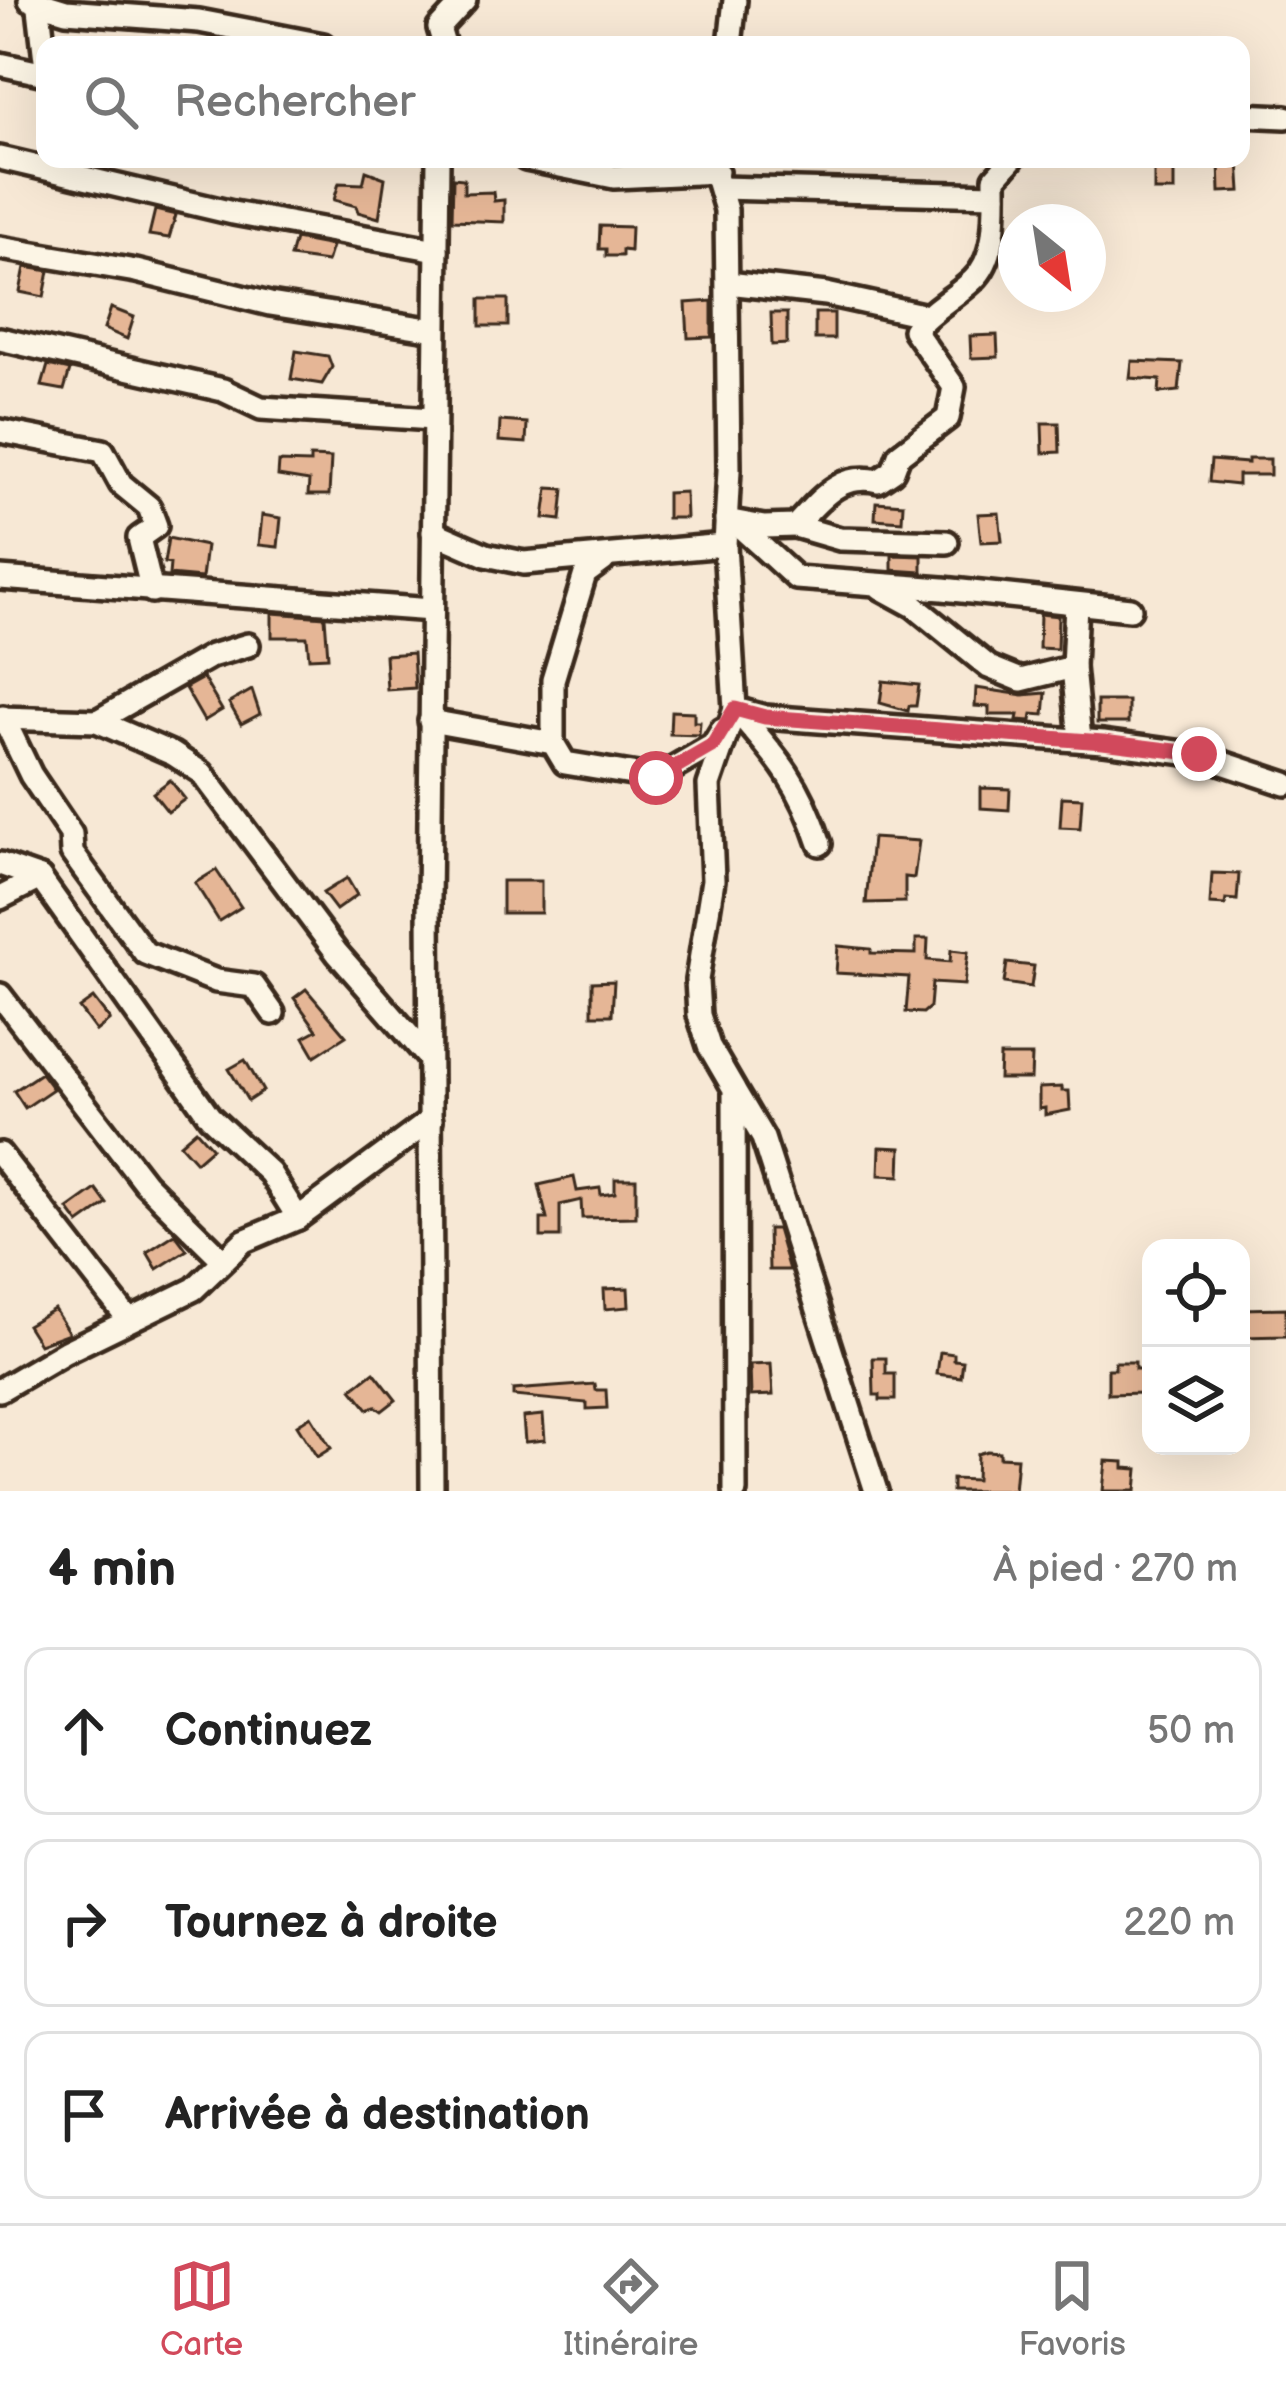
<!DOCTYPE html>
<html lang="fr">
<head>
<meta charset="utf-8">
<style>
	body { margin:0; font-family:"Balsamiq Sans",sans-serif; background:#f6f6f6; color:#222 }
	.controls { position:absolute; right:36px; bottom:36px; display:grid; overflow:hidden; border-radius:24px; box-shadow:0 12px 48px #0002 }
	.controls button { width:108px; height:108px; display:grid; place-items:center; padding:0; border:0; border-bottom:3px solid #e0e0e0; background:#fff; color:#222; font:60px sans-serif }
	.compass { position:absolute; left:998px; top:204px; width:108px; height:108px; border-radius:50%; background:#fff; box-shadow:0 12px 48px #0002; rotate:150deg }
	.stop { position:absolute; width:36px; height:36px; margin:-27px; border:9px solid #d1495b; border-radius:50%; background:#fff }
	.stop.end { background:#d1495b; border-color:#fff; box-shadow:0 3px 12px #0008 }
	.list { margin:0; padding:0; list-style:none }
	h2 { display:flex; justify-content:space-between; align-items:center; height:156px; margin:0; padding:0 48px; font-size:51px }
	h2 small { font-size:39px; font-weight:400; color:#767676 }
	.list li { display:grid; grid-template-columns:78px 1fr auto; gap:36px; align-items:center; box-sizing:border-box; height:168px; margin:0 24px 24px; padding:0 24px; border:3px solid #e0e0e0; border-radius:24px }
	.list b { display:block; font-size:45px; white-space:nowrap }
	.list em { font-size:39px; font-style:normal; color:#767676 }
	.icon { flex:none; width:66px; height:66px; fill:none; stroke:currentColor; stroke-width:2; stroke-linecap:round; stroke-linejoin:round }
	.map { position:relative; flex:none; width:1286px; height:1491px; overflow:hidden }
	.search { position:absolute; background:#fff; box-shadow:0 12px 48px #0002; left:36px; right:36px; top:36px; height:132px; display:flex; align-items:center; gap:30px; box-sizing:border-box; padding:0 42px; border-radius:24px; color:#767676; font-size:45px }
	.sheet { height:732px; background:#fff }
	nav { display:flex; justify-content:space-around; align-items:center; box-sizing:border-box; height:168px; border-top:3px solid #e0e0e0; background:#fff; font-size:33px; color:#767676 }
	nav a { display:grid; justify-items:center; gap:6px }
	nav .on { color:#d1495b }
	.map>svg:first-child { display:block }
</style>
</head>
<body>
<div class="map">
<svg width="1286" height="1491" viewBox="0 0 1286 1491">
	<rect width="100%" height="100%" fill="#f7e8d5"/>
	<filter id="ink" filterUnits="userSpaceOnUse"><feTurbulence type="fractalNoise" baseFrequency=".00833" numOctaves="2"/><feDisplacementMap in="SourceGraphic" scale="24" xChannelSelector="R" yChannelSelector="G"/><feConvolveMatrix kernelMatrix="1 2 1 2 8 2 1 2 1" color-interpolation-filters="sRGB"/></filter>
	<g filter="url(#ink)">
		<g fill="#e5b696" stroke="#3b2a1e" stroke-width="3">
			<polygon points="1239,160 1241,191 1220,192 1219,161"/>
			<polygon points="1174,164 1174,191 1154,191 1154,165"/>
			<polygon points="366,171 385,178 379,218 358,212 356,206 334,200 339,183 363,184"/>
			<polygon points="453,178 464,179 464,193 493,192 494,201 504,200 504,222 452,220"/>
			<polygon points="155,210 176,215 169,238 149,235"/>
			<polygon points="600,226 631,227 630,251 622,250 622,256 606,256 606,249 599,249"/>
			<polygon points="295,239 332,246 327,262 290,257"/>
			<polygon points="25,267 49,271 44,297 20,292"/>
			<rect x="480" y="299" width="28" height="27"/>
			<polygon points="712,301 712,337 688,338 686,303"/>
			<polygon points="111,308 134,317 127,339 104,329"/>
			<polygon points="771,313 787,313 787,344 772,345"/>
			<rect x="815" y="313" width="19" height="26"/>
			<polygon points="997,335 998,357 971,358 970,336"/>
			<polygon points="296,351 328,356 332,367 322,384 291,379"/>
			<polygon points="1132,361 1182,363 1179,391 1159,393 1160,380 1130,378"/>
			<polygon points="48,365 70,370 64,390 42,386"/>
			<polygon points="500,421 527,423 526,443 499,441"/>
			<polygon points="1042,423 1059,423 1060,452 1043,453"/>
			<polygon points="310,457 331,458 329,495 308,495 309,481 278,476 279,462 310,463"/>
			<polygon points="1248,459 1270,459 1270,475 1238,475 1238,485 1209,482 1211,460 1248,463"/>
			<polygon points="548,488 564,489 561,520 544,518"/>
			<polygon points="685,492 686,518 667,518 667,493"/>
			<polygon points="876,502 903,504 902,521 875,519"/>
			<polygon points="999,513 1002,541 981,542 978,514"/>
			<polygon points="262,515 281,518 278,547 259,545"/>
			<polygon points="168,538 206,546 202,578 169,575 170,564 164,563"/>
			<polygon points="892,555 922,556 922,572 892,570"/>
			<polygon points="272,613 325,617 328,657 309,658 307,637 272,637"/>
			<polygon points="1040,614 1058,616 1057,649 1039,648"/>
			<polygon points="413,653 415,688 387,690 385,655"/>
			<polygon points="203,678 222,710 204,721 185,688"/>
			<polygon points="883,681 919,685 916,706 909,706 908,711 880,703"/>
			<polygon points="976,688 1023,695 1046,693 1044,715 1032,714 1031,721 1017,720 1018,715 989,715 989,707 975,706"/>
			<polygon points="252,690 260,714 241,724 229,703"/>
			<rect x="1097" y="701" width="31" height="22"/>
			<polygon points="671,711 694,712 694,722 700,722 699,735 670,734"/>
			<polygon points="170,780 185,799 168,812 153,793"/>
			<polygon points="981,788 1010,789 1009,810 981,808"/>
			<polygon points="1062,797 1082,798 1080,828 1060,827"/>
			<polygon points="872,838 919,841 914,878 905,877 905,902 866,903"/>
			<polygon points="216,870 241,907 219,921 195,883"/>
			<polygon points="1212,873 1239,874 1237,900 1226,899 1225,905 1210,904"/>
			<polygon points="347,878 357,895 336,910 323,893"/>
			<rect x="502" y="881" width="39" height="32"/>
			<polygon points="916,939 928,939 927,960 950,962 951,950 968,952 964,985 932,983 930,1007 923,1013 906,1012 909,977 836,973 838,946 871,949 871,953 916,954"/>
			<polygon points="1007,963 1034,966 1031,987 1004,983"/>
			<polygon points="614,981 612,1015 592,1015 592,982"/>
			<polygon points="306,989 346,1036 315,1056 304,1037 317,1030 294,998"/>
			<polygon points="93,998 110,1020 96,1031 79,1008"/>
			<polygon points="1000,1056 1032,1056 1031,1079 999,1079"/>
			<polygon points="245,1060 263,1091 248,1101 229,1069"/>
			<polygon points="41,1073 53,1089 25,1108 14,1091"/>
			<polygon points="1062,1087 1062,1091 1069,1091 1070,1110 1045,1115 1045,1108 1039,1109 1039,1088"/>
			<polygon points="196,1130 212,1148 196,1162 180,1144"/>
			<polygon points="880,1147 901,1148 900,1176 879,1175"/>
			<polygon points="574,1177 577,1191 600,1188 601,1195 615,1193 615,1179 636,1179 636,1217 582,1218 581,1200 560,1205 560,1237 541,1237 541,1219 547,1219 539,1185"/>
			<polygon points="96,1189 107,1204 79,1224 68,1209"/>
			<polygon points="768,1229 777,1229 789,1270 769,1270"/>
			<polygon points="175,1234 187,1250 157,1269 147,1252"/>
			<polygon points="628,1288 629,1307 605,1309 604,1289"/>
			<polygon points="1286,1308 1286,1336 1241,1337 1241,1309"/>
			<polygon points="54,1309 69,1333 39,1344 27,1325"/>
			<polygon points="940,1352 954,1354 954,1360 963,1361 961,1377 937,1374"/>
			<polygon points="873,1358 886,1358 886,1374 895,1374 895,1400 880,1400 880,1395 874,1395"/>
			<polygon points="1115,1362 1135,1362 1135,1369 1143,1369 1143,1393 1108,1394 1108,1369 1115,1369"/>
			<polygon points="771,1364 773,1395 751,1396 750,1365"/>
			<polygon points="374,1372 396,1400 382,1411 375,1406 368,1409 352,1389"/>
			<polygon points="595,1384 596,1390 606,1390 607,1408 587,1409 587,1403 513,1396 513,1390"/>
			<polygon points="543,1415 545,1440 525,1442 523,1417"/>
			<polygon points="311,1416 331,1448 317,1457 297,1425"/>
			<polygon points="987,1451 999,1452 999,1457 1017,1458 1014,1491 952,1491 952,1479 976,1480 977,1454"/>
			<polygon points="1106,1461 1124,1462 1124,1468 1138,1469 1136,1491 1103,1491"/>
		</g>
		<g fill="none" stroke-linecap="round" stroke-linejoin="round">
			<defs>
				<g id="minor">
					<polyline points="30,0 66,11 199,21 323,45"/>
					<polyline points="38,0 45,60"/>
					<polyline points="444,45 439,28 465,0"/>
					<polyline points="730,45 735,0"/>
					<polyline points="0,64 45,74"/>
					<polyline points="1241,115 1286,117"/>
					<polyline points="0,158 233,213 437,250"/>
					<polyline points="526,159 614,177 717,172"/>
					<polyline points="711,159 726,210 729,470 725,545 735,709 709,785 713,880 697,980 699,1015 709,1046 734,1089 735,1491"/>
					<polyline points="721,188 995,195"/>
					<polyline points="0,248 136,271 270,304 435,330"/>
					<polyline points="728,283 826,294 927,316"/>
					<polyline points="0,339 223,390 261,408 433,419"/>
					<polyline points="0,431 103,451 121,484 149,507 156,526 139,538 152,591"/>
					<path d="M 726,520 L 764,527 L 795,526 C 820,500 839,472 878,481 L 893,471 L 899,455 L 948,418 L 954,387 L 914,330 C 933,308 953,299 973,280 C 998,257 995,210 995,178 L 1012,159"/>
					<polyline points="738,525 796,578 943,589 1130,609"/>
					<polyline points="795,526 840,539 947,542"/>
					<polyline points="433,532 486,555 524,563 725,545"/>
					<polyline points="0,578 432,610"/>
					<polyline points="881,588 914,606 989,667 1021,680 1073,667 1080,740"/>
					<polyline points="1073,667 1076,604"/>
					<polyline points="735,709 765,717 1103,742 1199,755 1286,784"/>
					<path d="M 735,709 C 777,757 800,782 820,844"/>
					<polyline points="3,717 31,775 71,834 72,853 145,953 216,981 254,986 273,1013"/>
					<polyline points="0,718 97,721 173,754 202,773 337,953 428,1057"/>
					<polyline points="97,721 211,656 248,645"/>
					<polyline points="430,721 553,743 565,763 656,778 713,745 722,730"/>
					<polyline points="553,743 553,680 585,574 604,560"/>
					<polyline points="0,864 40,878"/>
					<polyline points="0,898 40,878 210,1117 270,1173 298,1218"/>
					<polyline points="0,995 145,1183 223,1260"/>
					<polyline points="735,1091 763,1138 876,1491"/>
					<polyline points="0,1154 129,1320"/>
					<polyline points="0,1390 65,1352 194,1289 244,1241 298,1218 431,1120"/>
					<polyline points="432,1491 429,902 438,159"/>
				</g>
			</defs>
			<use href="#minor" stroke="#3b2a1e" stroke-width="30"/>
			<use href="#minor" stroke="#fcf5e5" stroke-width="21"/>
		</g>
	</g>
	<g fill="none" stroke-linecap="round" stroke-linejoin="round" filter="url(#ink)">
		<polyline stroke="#d1495b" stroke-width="15" points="656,778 713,745 735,709 765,717 1103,742 1199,754"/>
	</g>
</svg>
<div class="controls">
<button><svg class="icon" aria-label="locate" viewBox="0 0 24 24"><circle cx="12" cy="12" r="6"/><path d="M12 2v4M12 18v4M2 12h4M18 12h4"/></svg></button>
<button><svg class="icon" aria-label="layers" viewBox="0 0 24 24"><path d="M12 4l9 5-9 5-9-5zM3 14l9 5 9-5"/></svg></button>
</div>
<svg class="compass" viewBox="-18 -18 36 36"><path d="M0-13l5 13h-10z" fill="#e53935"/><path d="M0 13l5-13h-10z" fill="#767676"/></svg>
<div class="stop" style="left:656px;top:778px"></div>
<div class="stop end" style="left:1199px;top:754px"></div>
<div class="search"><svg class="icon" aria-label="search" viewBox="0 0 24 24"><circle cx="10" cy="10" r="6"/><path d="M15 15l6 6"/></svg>Rechercher</div>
</div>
<section class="sheet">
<h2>4 min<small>À pied · 270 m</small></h2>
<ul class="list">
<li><svg class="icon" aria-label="ahead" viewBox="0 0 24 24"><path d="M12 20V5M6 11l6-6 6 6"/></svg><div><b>Continuez</b></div><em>50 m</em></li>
<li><svg class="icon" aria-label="right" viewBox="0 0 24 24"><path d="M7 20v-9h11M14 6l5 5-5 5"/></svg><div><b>Tournez à droite</b></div><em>220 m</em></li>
<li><svg class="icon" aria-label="arrive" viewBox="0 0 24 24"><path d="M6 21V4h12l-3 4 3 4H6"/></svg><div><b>Arrivée à destination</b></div></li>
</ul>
</section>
<nav>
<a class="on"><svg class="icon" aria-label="map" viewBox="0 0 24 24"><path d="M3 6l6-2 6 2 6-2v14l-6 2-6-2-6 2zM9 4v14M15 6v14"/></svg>Carte</a>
<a><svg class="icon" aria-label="directions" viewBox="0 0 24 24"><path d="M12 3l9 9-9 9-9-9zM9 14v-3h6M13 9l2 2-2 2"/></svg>Itinéraire</a>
<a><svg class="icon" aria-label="saved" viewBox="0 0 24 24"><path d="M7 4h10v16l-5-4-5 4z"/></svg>Favoris</a>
</nav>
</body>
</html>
